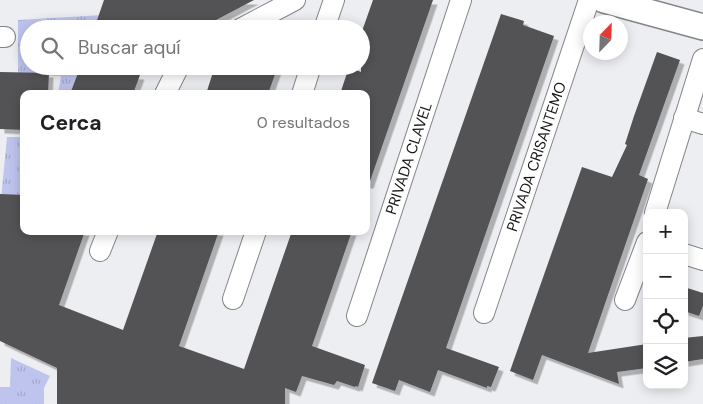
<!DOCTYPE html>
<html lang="es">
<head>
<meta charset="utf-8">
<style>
	body { margin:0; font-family:"DM Sans",sans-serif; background:#f2f2f2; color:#202124 }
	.controls { position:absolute; right:15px; bottom:15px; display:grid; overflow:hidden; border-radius:10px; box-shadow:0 2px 12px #0003 }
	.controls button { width:45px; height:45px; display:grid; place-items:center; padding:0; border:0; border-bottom:1px solid #e0e0e0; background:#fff; color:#202124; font:25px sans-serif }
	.compass { position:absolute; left:583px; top:15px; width:45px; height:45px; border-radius:50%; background:#fff; box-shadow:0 2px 12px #0003; rotate:23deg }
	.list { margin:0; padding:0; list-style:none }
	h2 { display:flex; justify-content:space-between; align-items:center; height:65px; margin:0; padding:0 20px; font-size:21px }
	h2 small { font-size:16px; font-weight:400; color:#757577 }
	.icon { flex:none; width:28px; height:28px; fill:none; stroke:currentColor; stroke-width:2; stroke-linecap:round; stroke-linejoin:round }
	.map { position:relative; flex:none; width:703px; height:404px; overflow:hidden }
	.search { position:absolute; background:#fff; box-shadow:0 2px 12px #0003; left:20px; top:20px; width:350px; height:55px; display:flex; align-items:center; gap:12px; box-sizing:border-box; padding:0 18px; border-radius:28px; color:#757577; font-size:19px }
	.panel { position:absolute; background:#fff; box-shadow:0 2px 12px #0003; left:20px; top:90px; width:350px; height:145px; border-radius:10px }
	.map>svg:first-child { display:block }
</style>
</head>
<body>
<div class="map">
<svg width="703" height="404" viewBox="0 0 703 404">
	<defs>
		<pattern id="grass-tufts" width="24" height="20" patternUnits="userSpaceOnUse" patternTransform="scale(1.25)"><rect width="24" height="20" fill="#bec4ed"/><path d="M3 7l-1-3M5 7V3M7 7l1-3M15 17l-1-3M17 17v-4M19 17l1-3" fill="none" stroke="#a3a8ca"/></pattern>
		<filter id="shadow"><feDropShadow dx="4.5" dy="4.5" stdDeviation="0" flood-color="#0004"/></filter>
	</defs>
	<rect width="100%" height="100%" fill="#edeef2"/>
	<g fill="url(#grass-tufts)">
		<polygon points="103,15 98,29 29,29 29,66 84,66 74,94 58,94 61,76 18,75 18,20"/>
		<polygon points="7,137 24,137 24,228 1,199"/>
		<polygon points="11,358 50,376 44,388 44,404 0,404 0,387 10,387"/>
	</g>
	<g fill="#525356" filter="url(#shadow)">
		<polygon points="104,0 254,0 199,29 94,29"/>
		<polygon points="373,0 433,0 369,184 366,184 366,94 340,94 349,67 361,72 361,34"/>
		<polygon points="501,14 524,21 523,25 554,36 446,348 499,367 491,387 487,386 487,388 438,370 430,392 399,380 395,391 372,383"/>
		<polygon points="657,52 680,60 639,175 648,179 588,353 647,344 647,368 617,372 619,384 542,355 533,380 510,371 582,167 612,177 627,145 625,144 634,116"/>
		<polygon points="215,66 278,66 268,94 206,94"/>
		<polygon points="0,72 49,73 48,94 24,94 24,130 0,129"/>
		<polygon points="78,73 140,75 133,94 70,94"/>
		<polygon points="0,194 24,195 24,231 85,231 59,305 123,330 158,231 219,231 179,346 244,369 292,231 352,231 312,346 365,365 358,387 356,386 355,387 337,381 334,385 302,376 296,392 285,388 285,404 57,404 57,368 0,341"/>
		<polygon points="684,287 703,293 703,306 699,316 684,311"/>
		<polygon points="703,336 703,359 684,362 684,338"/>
	</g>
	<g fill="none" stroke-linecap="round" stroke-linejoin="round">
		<defs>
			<g id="minor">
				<polyline points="240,29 295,0"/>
				<polyline points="324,29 334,0"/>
				<polyline points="0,37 5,37"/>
				<polyline points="165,94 179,66"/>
				<polyline points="302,94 311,66"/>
				<polyline points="684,118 703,124"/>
				<polyline points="655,213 703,59"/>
				<polyline points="100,251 108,231"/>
				<polyline points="684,254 703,260"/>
				<polyline points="233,299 256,231"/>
				<polyline points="625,300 647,242"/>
				<path id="s1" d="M 484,313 L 589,0"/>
				<path id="s2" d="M 357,316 L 461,0"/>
			</g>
			<polyline id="tertiary" points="604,0 703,27"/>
		</defs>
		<use href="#minor" stroke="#848588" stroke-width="22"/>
		<use href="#tertiary" stroke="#848588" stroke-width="28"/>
		<use href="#minor" stroke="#fff" stroke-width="20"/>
		<use href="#tertiary" stroke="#fff" stroke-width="25"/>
	</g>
	<g text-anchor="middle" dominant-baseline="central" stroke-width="5" stroke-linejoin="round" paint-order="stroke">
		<g font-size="15" fill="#161617" stroke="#fafbff">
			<text stroke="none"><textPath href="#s1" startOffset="165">PRIVADA CRISANTEMO</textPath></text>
			<text stroke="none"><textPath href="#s2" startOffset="166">PRIVADA CLAVEL</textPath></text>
		</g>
	</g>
</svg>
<div class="controls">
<button>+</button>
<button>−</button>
<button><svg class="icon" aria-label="locate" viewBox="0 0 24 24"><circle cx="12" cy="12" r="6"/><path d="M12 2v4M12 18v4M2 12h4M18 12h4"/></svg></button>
<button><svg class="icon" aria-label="layers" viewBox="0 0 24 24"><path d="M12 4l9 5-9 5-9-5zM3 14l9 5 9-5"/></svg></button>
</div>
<svg class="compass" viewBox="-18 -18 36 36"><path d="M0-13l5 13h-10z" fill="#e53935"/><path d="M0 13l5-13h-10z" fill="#757577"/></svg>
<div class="search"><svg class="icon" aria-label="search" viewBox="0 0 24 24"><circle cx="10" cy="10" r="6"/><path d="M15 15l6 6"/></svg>Buscar aquí</div>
<section class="panel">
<h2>Cerca<small>0 resultados</small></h2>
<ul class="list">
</ul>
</section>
</div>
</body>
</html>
